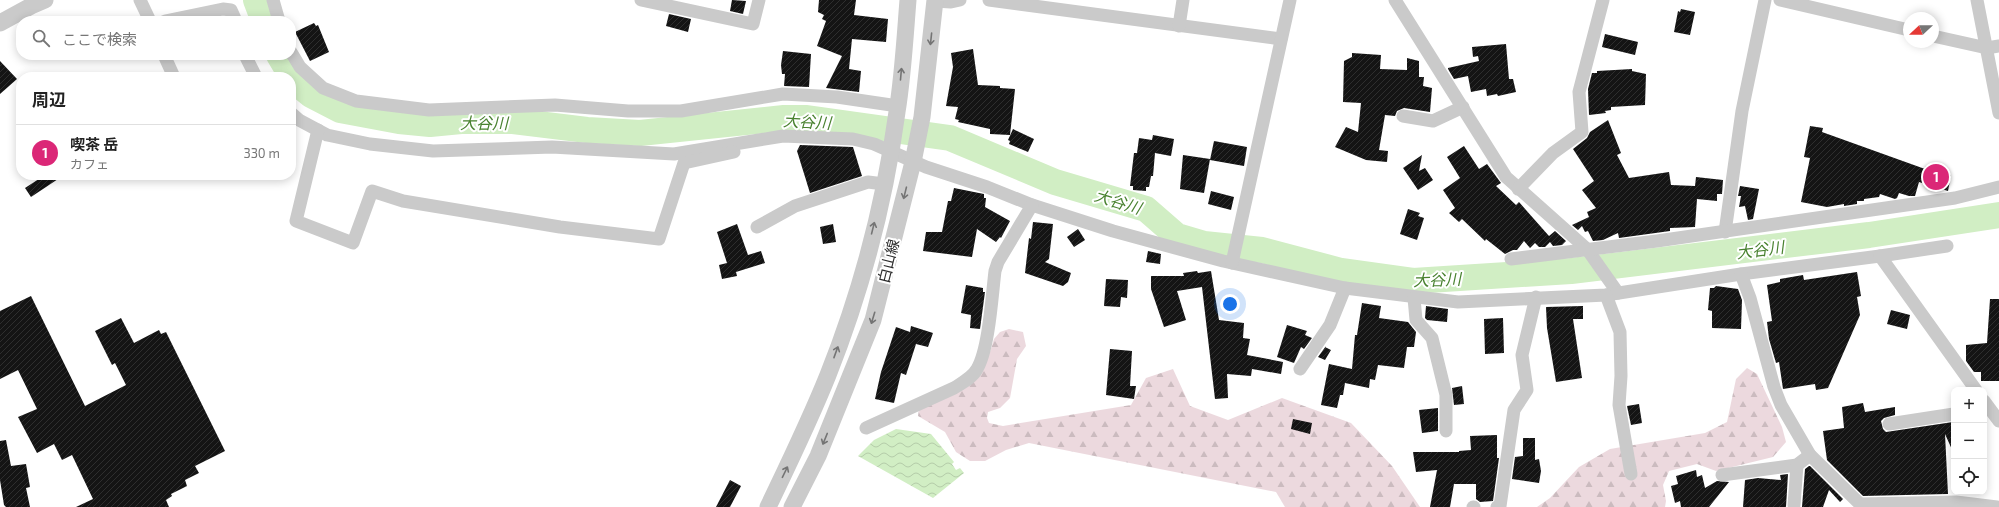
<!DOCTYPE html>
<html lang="ja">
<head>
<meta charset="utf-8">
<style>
	body { margin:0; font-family:"Exo 2","Noto Sans JP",sans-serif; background:#f6f6f6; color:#222 }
	.controls { position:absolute; right:12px; bottom:12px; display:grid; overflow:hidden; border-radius:8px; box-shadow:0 2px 10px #0003 }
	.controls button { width:36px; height:36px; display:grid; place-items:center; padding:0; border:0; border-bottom:1px solid #e0e0e0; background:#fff; color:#222; font:20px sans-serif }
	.compass { position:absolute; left:1903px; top:12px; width:36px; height:36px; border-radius:50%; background:#fff; box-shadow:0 2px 10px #0003; rotate:248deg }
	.you { position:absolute; left:1230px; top:304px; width:14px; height:14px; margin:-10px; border:3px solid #fff; border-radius:50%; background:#1a73e8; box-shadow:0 0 0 6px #1a73e833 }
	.badge { display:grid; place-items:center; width:26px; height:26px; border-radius:50%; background:#db2777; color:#fff; font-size:13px; font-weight:700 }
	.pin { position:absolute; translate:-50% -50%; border:2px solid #fff; box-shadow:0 1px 4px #0006 }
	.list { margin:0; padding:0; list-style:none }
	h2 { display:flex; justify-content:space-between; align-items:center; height:52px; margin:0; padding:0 16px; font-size:17px }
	h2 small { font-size:13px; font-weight:400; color:#767676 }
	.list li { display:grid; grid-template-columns:26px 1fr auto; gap:12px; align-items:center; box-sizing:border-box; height:56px; padding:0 16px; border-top:1px solid #e0e0e0 }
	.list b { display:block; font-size:15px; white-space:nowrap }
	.list p { margin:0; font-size:13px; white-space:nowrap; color:#767676 }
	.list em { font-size:13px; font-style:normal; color:#767676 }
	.icon { flex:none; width:22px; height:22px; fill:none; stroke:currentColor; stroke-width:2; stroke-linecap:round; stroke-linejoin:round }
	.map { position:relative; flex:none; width:1999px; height:507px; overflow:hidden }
	.search { position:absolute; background:#fff; box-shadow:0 2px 10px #0003; left:16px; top:16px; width:280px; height:44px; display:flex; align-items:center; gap:10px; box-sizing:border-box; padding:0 14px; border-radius:16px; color:#767676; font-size:15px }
	.panel { position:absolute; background:#fff; box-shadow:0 2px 10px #0003; left:16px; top:72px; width:280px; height:108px; border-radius:16px }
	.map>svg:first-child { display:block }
</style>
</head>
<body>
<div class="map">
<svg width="1999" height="507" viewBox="0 0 1999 507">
	<defs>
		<pattern id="forest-firs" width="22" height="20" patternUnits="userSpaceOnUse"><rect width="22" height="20" fill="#ecd9de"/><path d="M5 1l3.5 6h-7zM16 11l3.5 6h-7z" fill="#cbbbbf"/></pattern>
		<pattern id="water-waves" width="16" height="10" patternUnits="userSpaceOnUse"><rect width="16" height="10" fill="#d1eec4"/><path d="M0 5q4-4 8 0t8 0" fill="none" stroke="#b4cca9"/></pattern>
		<pattern id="building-hatch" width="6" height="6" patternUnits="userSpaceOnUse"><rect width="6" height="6" fill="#141414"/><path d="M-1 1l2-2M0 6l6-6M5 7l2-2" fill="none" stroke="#2e2e2e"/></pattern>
	</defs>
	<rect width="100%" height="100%" fill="#fff"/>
	<g fill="url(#forest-firs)">
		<polygon points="1009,329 1023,332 1026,346 1017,359 1010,398 1000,408 988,412 987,418 989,423 1003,426 1131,405 1146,378 1173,369 1190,406 1228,420 1282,398 1351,423 1392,466 1420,507 1285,507 1276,492 1029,443 1006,450 985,461 970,461 956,452 945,432 918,416 919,409 954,392 990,352 994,339 1000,332"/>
		<polygon points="1747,368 1757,374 1782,427 1786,442 1773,457 1716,471 1697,464 1669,471 1663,485 1666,501 1665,507 1537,507 1550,498 1579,467 1610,449 1705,433 1727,422 1736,379"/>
	</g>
	<polygon fill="url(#water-waves)" points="896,429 931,434 954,462 952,464 956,470 960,468 964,473 933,498 858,456 874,440"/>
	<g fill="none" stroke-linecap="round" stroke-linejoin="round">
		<g stroke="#d1eec4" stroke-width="26">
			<polyline points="256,0 264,21"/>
			<polyline points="279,55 295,82 311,95 340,110 399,121 430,124 461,121 513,121 587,130 640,133 784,118 807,118 950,138 1055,182 1146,209 1177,236 1204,244 1262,250 1341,271 1413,281 1571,271 1869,235 1999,215"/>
		</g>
	</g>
	<g fill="url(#building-hatch)">
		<polygon points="732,0 746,1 743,14 730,11"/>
		<polygon points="819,0 856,0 854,15 888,19 886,42 852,39 849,69 861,71 859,92 826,88 842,56 817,46 826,21 822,19 824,15 818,12"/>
		<polygon points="1681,9 1695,12 1690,35 1674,32 1678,11 1680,12"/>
		<polygon points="669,14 691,19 688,32 666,26"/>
		<polygon points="314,23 316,26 318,25 329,52 310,61 295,32"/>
		<polygon points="1605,34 1638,42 1635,55 1602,47"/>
		<polygon points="1506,44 1509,79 1513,79 1516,92 1498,96 1497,94 1487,96 1486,89 1471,92 1468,76 1454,79 1448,69 1448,68 1479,61 1478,56 1473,57 1472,47"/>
		<polygon points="973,49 978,85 1000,86 1000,88 1015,89 1010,135 990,134 990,129 958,122 959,120 955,119 958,107 946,106 953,67 951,53"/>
		<polygon points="783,51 811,54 809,87 784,86 785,74 782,74 781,65"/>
		<polygon points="1352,53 1381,55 1380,69 1407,70 1407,58 1419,61 1419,77 1424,77 1423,86 1432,88 1430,112 1404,108 1397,111 1395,116 1385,115 1379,150 1388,151 1387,162 1366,160 1335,147 1346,127 1358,132 1361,103 1343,102 1344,61 1352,57"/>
		<polygon points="0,61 17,79 0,94"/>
		<polygon points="1632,69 1632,71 1646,74 1645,105 1611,107 1611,110 1605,111 1606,113 1589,115 1588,89 1592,73 1597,73 1597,71"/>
		<polygon points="1608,120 1621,153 1617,155 1629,178 1669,172 1671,185 1695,186 1696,177 1723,180 1722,194 1717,194 1717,201 1697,199 1695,227 1670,228 1670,231 1619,238 1618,233 1603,240 1593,241 1588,231 1585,232 1582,226 1578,230 1572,225 1589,217 1587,212 1596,208 1582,190 1594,181 1573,149 1587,138 1590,132"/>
		<polygon points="1810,126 1823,128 1822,132 1925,169 1926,166 1951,175 1948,191 1919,182 1915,196 1909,196 1899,193 1897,198 1895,199 1880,194 1879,197 1864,199 1864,201 1857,201 1857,204 1844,206 1844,204 1827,207 1801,202 1810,158 1804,157"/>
		<polygon points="1013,129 1034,139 1028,152 1009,144 1010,141 1008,140"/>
		<polygon points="1153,135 1174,139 1171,156 1155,153 1153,176 1151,176 1149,187 1146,187 1146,191 1133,190 1133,186 1130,186 1134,153 1137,153 1139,138 1152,140"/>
		<polygon points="1214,141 1247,147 1244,166 1210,160"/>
		<polygon points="800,145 853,147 862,176 810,193 797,151"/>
		<polygon points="1464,146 1479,169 1487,164 1501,183 1496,186 1516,205 1519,202 1549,236 1555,231 1566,241 1562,245 1553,246 1550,242 1545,247 1539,247 1535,243 1530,248 1524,241 1517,250 1513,250 1505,254 1486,239 1485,241 1462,219 1459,222 1449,213 1455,208 1443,190 1460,178 1447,157"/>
		<polygon points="1183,155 1210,159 1204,193 1180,189"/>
		<polygon points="1422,155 1419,171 1425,168 1433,180 1418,190 1403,168"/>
		<polygon points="45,175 64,175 31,197 25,188"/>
		<polygon points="1740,186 1759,189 1753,219 1748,220 1745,206 1739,207 1741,196 1738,196"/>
		<polygon points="954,188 984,194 984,198 986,198 985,207 1010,221 1001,238 1000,237 996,242 977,229 972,257 923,251 926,232 942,232 948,201 951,201"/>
		<polygon points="1211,191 1234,197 1231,210 1208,204"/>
		<polygon points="1408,209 1420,213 1418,216 1424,218 1417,240 1400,234"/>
		<polygon points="1033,222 1053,224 1049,259 1045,262 1071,273 1068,282 1063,286 1025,273 1029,238 1031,239"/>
		<polygon points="737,224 748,255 761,251 765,263 736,272 737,276 722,279 719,265 727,263 717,232"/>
		<polygon points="833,224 836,242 823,244 820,227"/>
		<polygon points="1078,229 1085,240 1074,247 1067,237"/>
		<polygon points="1148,251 1161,254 1160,264 1146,262"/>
		<polygon points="1197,271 1198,273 1211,271 1219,320 1244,323 1243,338 1250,339 1247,355 1283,362 1281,374 1252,369 1251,376 1227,374 1228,398 1215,399 1202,287 1177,291 1186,320 1164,327 1151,289 1151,276 1184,276 1183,273"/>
		<polygon points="1857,272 1861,296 1857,297 1860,315 1828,388 1816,390 1815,384 1783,389 1779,362 1776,363 1769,339 1767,322 1772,321 1767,285 1780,282 1780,279 1803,275 1804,280"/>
		<polygon points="1106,279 1128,280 1127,298 1121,297 1120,307 1104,306"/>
		<polygon points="966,285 983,288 983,292 985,292 980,329 970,328 971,315 961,313"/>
		<polygon points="1716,286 1738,289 1742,300 1741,329 1712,328 1712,311 1708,310 1710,288 1714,288"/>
		<polygon points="31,296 85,406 126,385 115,363 112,365 95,331 121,318 134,343 159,330 161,334 166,332 225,451 195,466 199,473 185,480 187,486 171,494 172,496 166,500 169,507 76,507 93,499 72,455 62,460 54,444 37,453 18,417 37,409 18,370 0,379 0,311"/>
		<polygon points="1990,299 1999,299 1999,381 1981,381 1981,372 1974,372 1966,361 1966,345 1987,343"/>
		<polygon points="1362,303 1381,306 1379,318 1408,322 1416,332 1414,347 1407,347 1404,368 1378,365 1375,380 1370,379 1369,388 1345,383 1343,395 1340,395 1337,408 1321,405 1329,364 1352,369 1355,335 1357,335"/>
		<polygon points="1426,306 1448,309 1447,322 1427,320 1425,318"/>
		<polygon points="1583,306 1583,319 1573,319 1582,378 1556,382 1547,328 1546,307"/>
		<polygon points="1891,310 1910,315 1907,329 1887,324"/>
		<polygon points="1503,318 1504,353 1485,354 1484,319"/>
		<polygon points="1287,325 1307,331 1305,335 1312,338 1304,349 1301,347 1294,363 1277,357"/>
		<polygon points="911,326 933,333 928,347 916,344 906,375 901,373 894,403 875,399 881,372 896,327 910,332"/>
		<polygon points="1326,346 1325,347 1331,350 1325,360 1318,357"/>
		<polygon points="1110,349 1132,351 1130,386 1136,386 1134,399 1106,395"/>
		<polygon points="1462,386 1464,404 1454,405 1452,388"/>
		<polygon points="1863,403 1865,412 1895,407 1895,415 1884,418 1881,421 1883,429 1886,432 1953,422 1954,454 1945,434 1948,494 1863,496 1827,460 1823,431 1844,428 1842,407"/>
		<polygon points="1639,404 1642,423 1631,425 1627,406"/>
		<polygon points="1438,408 1438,431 1422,433 1419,410"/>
		<polygon points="1293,419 1312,423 1310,434 1291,429"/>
		<polygon points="1497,435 1497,458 1499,458 1493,501 1480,502 1476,499 1476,484 1454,484 1450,507 1430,507 1437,470 1416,472 1413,452 1459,452 1459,451 1471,450 1470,436"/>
		<polygon points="1523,438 1535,438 1535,460 1539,459 1541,471 1539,483 1512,479 1515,457 1523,456"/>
		<polygon points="6,440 11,466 26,464 30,487 26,488 30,507 6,507 4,505 0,480 0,441"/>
		<polygon points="1809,466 1810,466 1843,499 1840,502 1829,490 1823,507 1802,507 1805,469"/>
		<polygon points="1696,470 1697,477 1702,475 1705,488 1717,481 1729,482 1709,507 1681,507 1680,501 1675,503 1671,486 1678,484 1676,476"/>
		<polygon points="1788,474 1786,507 1743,507 1745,480 1758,478 1781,480 1780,475"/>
		<polygon points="730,480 741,486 730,507 716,507"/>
	</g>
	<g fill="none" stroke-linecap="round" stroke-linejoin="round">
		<g stroke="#cacaca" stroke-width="13">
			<polyline points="140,0 150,21"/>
			<polyline points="273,0 279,21"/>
			<polyline points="641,0 753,24 759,0"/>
			<polyline points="989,0 1281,39"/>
			<polyline points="1395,0 1506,177 1587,249 1618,293"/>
			<polyline points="1780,0 1909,30"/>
			<polyline points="1977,0 1999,113"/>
			<polyline points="935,1 951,2 960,0"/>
			<polyline points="165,21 223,9 231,10 236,21"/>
			<polyline points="1179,26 1183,0"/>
			<polyline points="1933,36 1987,48 1999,46"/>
			<polyline points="291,52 300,67 323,88 356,101 429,110 555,105 628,111 681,111 783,94 837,97 898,106"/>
			<polyline points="164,55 174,77"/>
			<polyline points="245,55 256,77"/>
			<polyline points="291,113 299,120 327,135 370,144 433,151 552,147 674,154 783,136 853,139 874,144 926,167 987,187 1032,205 1113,231 1223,261 1345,288 1458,302 1606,295 1741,274 1880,256 1976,390"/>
			<polyline points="1403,116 1433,121 1463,107"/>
			<polyline points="318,130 296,221 353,243 372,191 403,201 560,227 659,239 684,163 734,152"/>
			<polyline points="1518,189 1553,153 1582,132 1579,92 1603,0"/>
			<polyline points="757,227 795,206 868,182 884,184"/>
			<polyline points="1725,232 1742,111 1765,0"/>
			<polyline points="1880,256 1947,246"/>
			<polyline points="1511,259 1657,241 1955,198 1999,187"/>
			<polyline points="1232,263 1290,0"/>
			<polyline points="1741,274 1750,298 1774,387 1781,405 1810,455 1860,504 1956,502 1997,507"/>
			<polyline points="1606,295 1620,332 1621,376 1619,405 1631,474"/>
			<polyline points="1414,298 1416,320 1432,338 1446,395 1446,431"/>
			<polyline points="1300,369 1330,325 1345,288"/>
			<polyline points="1984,401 1999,421"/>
			<polyline points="1889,424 1954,414"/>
			<path d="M 866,428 L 954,388 C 962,383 973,377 977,369 C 989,349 992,295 995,271 L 998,262 L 1032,205"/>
			<polyline points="1722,475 1797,465 1810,455"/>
			<polyline points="1794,505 1797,465"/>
			<polyline points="1473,507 1474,507"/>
			<polyline points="1497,507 1500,506 1514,410 1527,390 1522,355 1536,297"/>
		</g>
		<g stroke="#cacaca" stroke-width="17">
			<polyline points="0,23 31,6 45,0"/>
			<path d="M 768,507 C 789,463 810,420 828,375 C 861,292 885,200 897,112 C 903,75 905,37 908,0"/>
			<polyline points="792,507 818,456 873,320 913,162 922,117 935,0"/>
		</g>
	</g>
	<defs><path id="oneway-shaft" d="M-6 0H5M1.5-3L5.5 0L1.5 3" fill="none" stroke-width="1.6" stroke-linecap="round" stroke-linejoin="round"/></defs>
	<g stroke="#747474">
		<use href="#oneway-shaft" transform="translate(931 39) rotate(96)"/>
		<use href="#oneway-shaft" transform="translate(901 74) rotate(-85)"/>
		<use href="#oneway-shaft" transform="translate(905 193) rotate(104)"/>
		<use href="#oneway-shaft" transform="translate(873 228) rotate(-76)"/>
		<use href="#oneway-shaft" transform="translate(873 318) rotate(107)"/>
		<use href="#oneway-shaft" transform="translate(836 352) rotate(-70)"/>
		<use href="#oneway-shaft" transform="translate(825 439) rotate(112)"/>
		<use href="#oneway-shaft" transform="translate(785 472) rotate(-64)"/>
	</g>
	<g text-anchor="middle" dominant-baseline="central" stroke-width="4" stroke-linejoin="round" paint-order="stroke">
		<g font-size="15" fill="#2d2d2d" stroke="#fff">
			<text transform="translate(888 261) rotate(-76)">白山線</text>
		</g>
		<g font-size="16" font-style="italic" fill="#498230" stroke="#fff">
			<text transform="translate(807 121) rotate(3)">大谷川</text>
			<text x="484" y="122">大谷川</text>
			<text transform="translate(1118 201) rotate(17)">大谷川</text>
			<text transform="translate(1760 249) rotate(-7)">大谷川</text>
			<text transform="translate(1437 279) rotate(-2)">大谷川</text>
		</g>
	</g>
</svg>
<div class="controls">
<button>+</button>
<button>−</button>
<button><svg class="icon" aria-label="locate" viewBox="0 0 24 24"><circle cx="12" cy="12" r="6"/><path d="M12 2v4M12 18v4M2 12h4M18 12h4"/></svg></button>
</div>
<svg class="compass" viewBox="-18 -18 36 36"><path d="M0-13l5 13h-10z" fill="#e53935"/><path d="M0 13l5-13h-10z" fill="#767676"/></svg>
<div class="you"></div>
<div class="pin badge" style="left:1936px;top:177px">1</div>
<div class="search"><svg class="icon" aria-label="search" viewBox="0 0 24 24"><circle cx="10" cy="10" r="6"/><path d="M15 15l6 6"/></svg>ここで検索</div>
<section class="panel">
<h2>周辺<small></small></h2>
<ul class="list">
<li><span class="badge">1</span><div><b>喫茶 岳</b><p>カフェ</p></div><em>330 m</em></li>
</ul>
</section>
</div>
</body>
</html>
